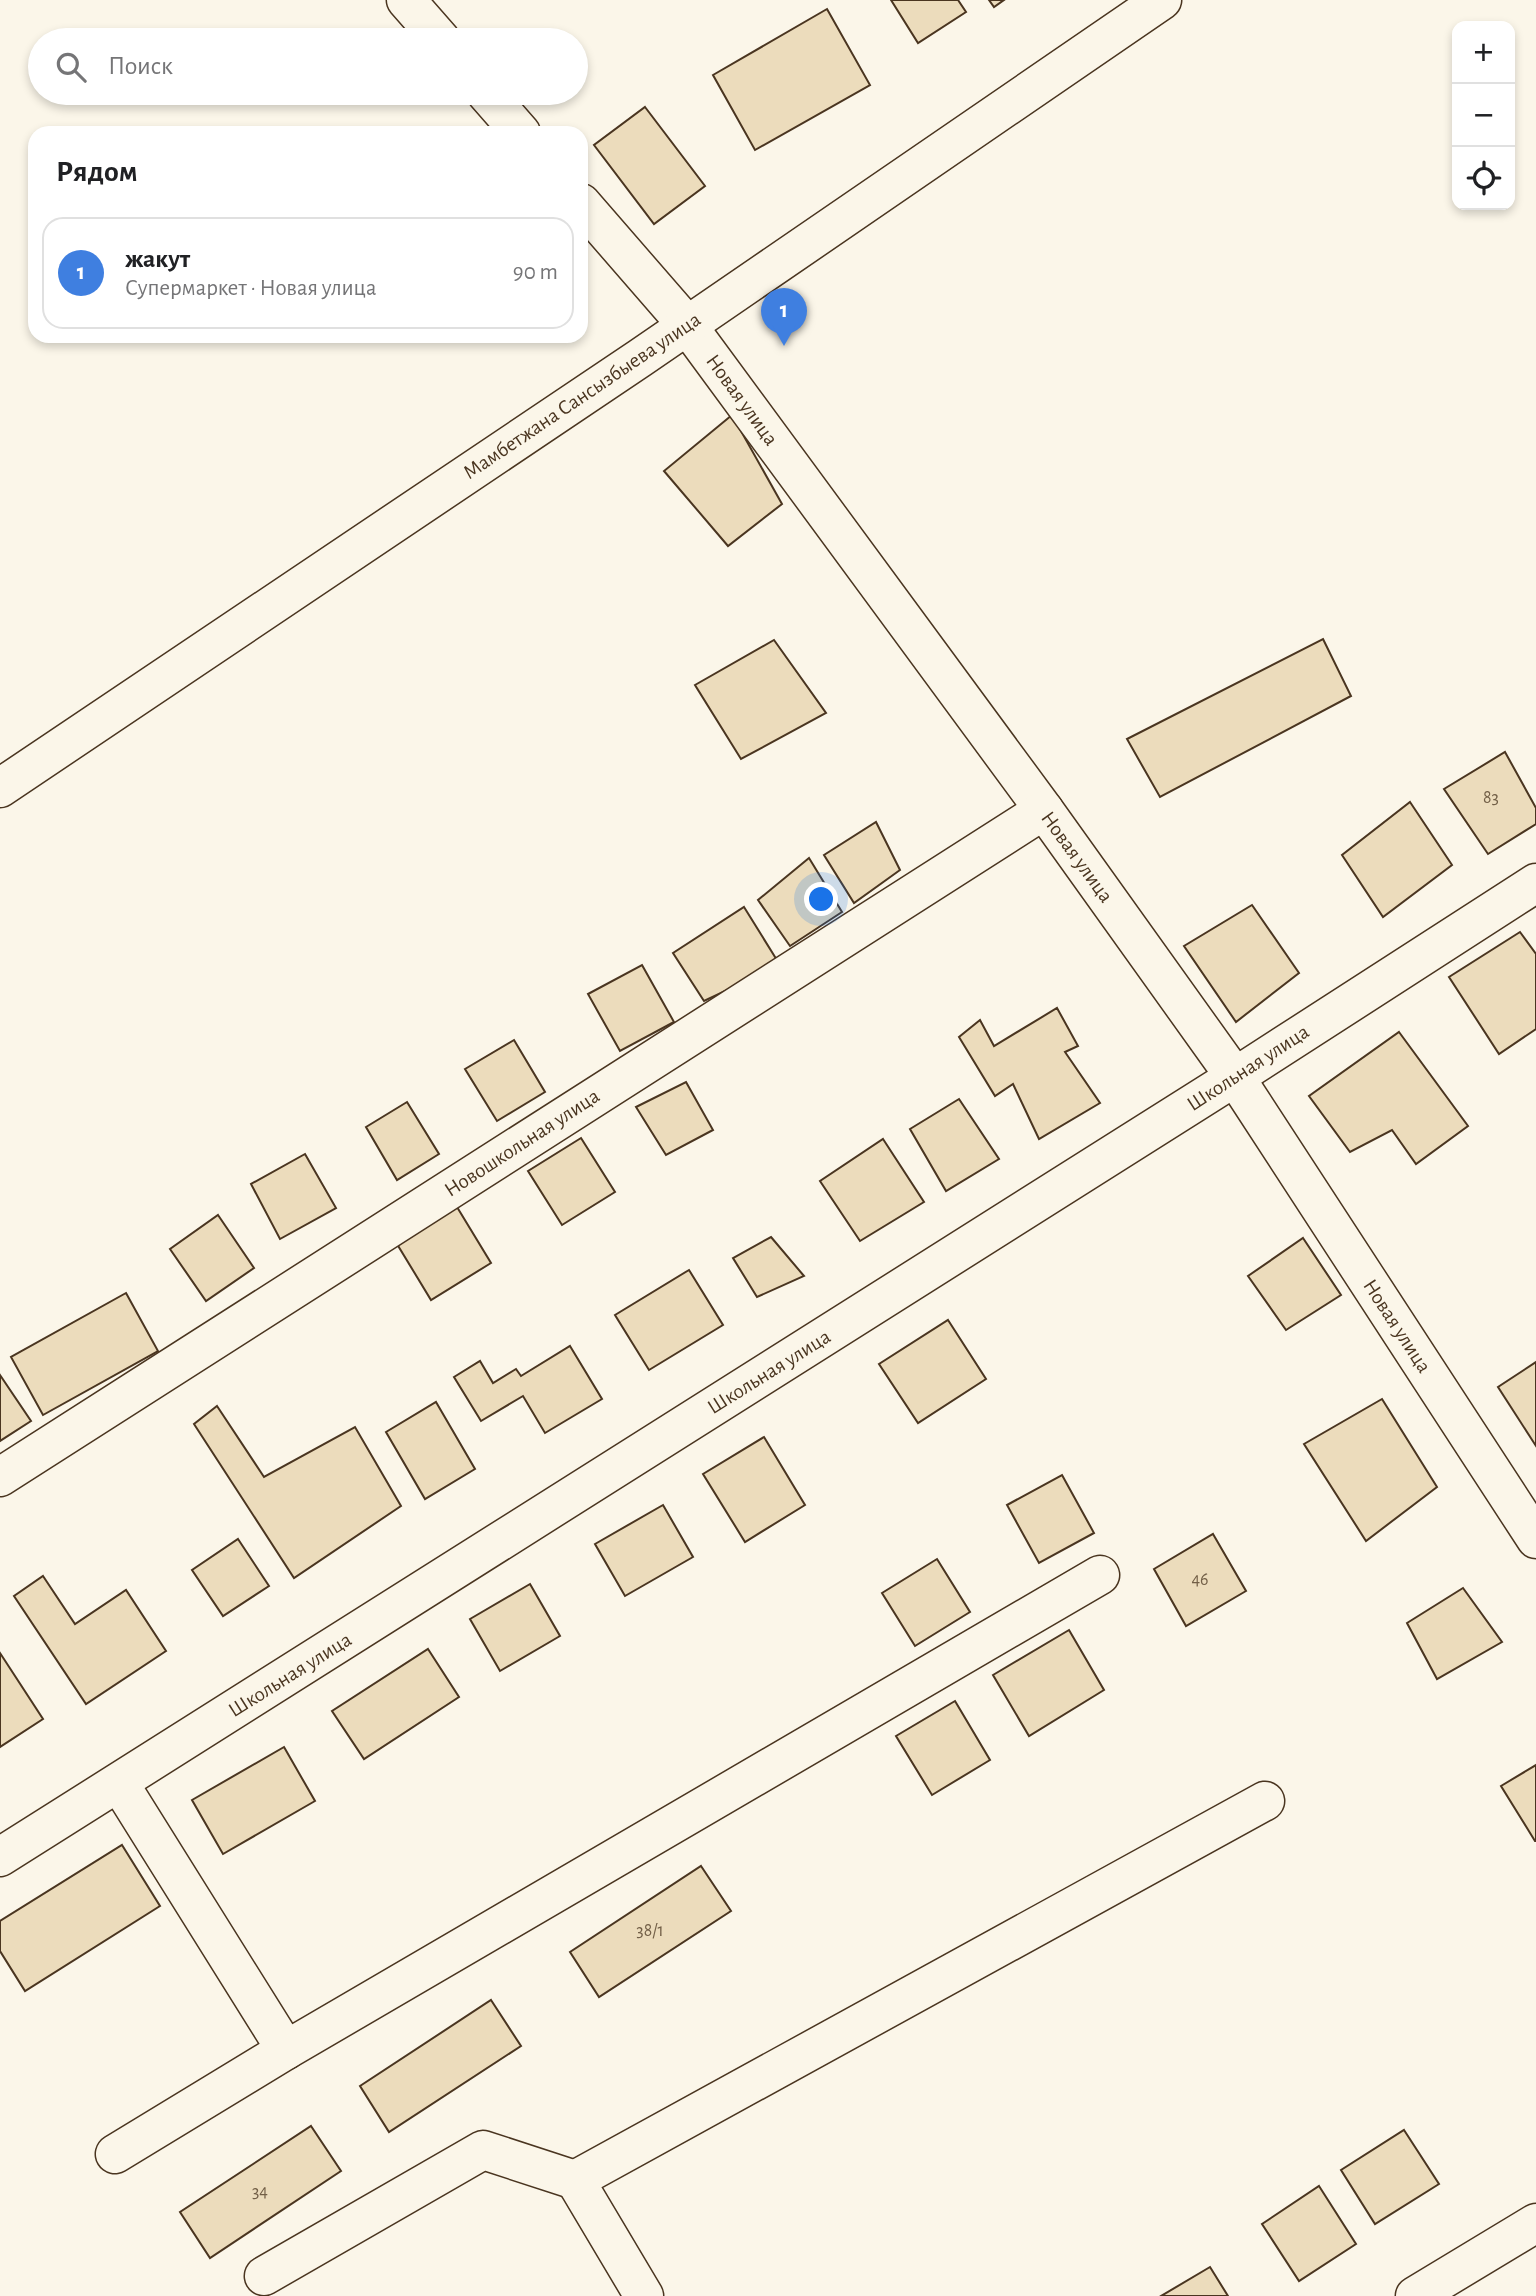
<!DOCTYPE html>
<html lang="ru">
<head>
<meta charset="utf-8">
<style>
	body { margin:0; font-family:"Alegreya Sans",sans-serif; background:#f6f6f6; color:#202124 }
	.controls { position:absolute; right:21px; top:21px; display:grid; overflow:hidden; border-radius:14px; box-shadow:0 4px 10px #0003 }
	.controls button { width:63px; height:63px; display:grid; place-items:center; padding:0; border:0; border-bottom:2px solid #e0e0e0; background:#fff; color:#202124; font:35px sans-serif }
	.you { position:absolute; left:822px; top:900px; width:24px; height:24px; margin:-18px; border:5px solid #fff; border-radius:50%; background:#1a73e8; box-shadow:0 0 0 10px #1a73e833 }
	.badge { display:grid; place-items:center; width:46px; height:46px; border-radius:50%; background:#2563eb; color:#fff; font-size:23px; font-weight:700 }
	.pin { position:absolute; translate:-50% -58px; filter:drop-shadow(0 2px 4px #0008) }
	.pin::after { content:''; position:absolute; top:37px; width:24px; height:21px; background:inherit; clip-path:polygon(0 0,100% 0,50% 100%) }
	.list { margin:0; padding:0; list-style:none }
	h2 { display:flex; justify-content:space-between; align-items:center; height:91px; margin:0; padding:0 28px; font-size:30px }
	h2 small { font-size:23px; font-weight:400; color:#757577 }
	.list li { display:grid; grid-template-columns:46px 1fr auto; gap:21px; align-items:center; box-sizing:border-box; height:112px; margin:0 14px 14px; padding:0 14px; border:2px solid #e0e0e0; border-radius:21px }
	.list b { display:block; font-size:26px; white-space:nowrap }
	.list p { margin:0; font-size:23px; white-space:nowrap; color:#757577 }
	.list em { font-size:23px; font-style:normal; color:#757577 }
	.icon { flex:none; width:38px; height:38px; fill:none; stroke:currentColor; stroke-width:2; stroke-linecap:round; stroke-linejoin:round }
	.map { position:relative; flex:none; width:1536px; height:2296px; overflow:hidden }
	.search { position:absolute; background:#fff; box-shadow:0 4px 10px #0003; left:28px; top:28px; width:560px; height:77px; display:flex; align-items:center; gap:18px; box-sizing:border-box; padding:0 24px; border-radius:38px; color:#757577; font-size:26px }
	.panel { position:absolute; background:#fff; box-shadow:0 4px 10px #0003; left:28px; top:126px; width:560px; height:217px; border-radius:21px }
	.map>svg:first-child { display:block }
</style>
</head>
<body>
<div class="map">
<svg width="1536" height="2296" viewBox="0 0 1536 2296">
	<rect width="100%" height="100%" fill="#fbf6e9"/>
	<g fill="#ecdcbc" stroke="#4a3520" stroke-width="2">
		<polygon points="891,0 958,0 966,12 918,43"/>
		<polygon points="989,0 1004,0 994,7"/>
		<polygon points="827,9 870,85 755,150 713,75"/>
		<polygon points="645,107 705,186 654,224 594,145"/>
		<polygon points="732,415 782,504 728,546 664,471"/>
		<polygon points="1323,639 1351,696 1160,797 1127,739"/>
		<polygon points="774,640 826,713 741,759 695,685"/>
		<polygon points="1505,752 1536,808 1536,824 1488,854 1444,789"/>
		<polygon points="1410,802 1452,865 1383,917 1342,855"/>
		<polygon points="876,822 900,870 854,903 824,855"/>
		<polygon points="809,858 842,912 790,946 758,900"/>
		<polygon points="1252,905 1299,973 1236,1022 1184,946"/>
		<polygon points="744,907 780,965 704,1001 673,953"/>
		<polygon points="1520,932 1536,954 1536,1029 1499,1054 1449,977"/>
		<polygon points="642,965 674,1022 620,1051 588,994"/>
		<polygon points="1057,1008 1078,1046 1065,1052 1100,1103 1039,1139 1013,1084 995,1096 959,1037 980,1020 994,1046"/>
		<polygon points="1399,1032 1468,1126 1416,1164 1392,1130 1350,1152 1309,1096"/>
		<polygon points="514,1040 545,1092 497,1121 465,1069"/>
		<polygon points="686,1082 713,1130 666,1155 636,1107"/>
		<polygon points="959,1099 999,1159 946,1191 910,1129"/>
		<polygon points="407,1102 439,1154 397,1180 366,1127"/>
		<polygon points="581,1138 615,1192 562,1225 528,1171"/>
		<polygon points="883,1139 924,1202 860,1241 820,1181"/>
		<polygon points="305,1154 336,1208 280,1239 251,1184"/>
		<polygon points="457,1207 491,1263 431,1300 397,1244"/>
		<polygon points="218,1215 254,1268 206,1301 170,1249"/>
		<polygon points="771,1237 804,1276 757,1297 733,1258"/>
		<polygon points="1303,1238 1341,1295 1286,1330 1248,1276"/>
		<polygon points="689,1270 723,1325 649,1370 615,1315"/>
		<polygon points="126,1293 158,1351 43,1415 11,1357"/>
		<polygon points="948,1320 986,1379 918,1423 879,1364"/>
		<polygon points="570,1346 602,1399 545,1433 523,1396 481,1421 454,1377 480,1361 493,1383 516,1369 521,1376"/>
		<polygon points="1536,1362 1536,1446 1498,1387"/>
		<polygon points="0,1375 31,1421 0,1441"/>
		<polygon points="1382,1399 1437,1487 1366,1541 1304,1444"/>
		<polygon points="436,1402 475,1469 425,1499 386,1432"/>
		<polygon points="217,1406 264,1477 355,1427 401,1506 294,1578 194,1424"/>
		<polygon points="764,1437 805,1505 745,1542 703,1474"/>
		<polygon points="1062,1475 1094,1533 1039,1563 1007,1505"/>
		<polygon points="663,1505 693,1557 625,1596 595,1544"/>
		<polygon points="1213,1534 1246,1591 1186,1626 1154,1569"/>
		<polygon points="238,1539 269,1586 223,1616 192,1570"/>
		<polygon points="937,1559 970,1612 915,1646 882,1593"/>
		<polygon points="43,1576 75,1624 126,1590 166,1651 86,1704 14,1596"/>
		<polygon points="530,1584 560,1636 500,1671 470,1619"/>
		<polygon points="1463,1588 1502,1642 1437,1679 1407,1623"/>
		<polygon points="1069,1630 1104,1690 1029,1736 993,1675"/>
		<polygon points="428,1649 459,1697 364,1759 332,1711"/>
		<polygon points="0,1653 43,1719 0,1747"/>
		<polygon points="955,1701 990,1760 932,1795 896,1736"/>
		<polygon points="284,1747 315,1801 223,1854 192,1800"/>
		<polygon points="1536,1765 1536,1841 1535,1841 1501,1786"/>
		<polygon points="122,1845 160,1906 25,1991 0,1951 0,1921"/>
		<polygon points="701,1866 731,1911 599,1997 570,1952"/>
		<polygon points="491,2000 521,2046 389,2132 360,2086"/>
		<polygon points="311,2126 341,2171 210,2258 180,2212"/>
		<polygon points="1404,2130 1439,2184 1375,2224 1341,2170"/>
		<polygon points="1319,2186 1356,2244 1299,2281 1262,2224"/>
		<polygon points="1210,2267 1228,2296 1161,2296"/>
	</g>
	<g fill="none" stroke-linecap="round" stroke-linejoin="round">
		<defs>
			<g id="street">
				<polyline points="406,0 441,40"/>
				<polyline points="486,93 521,133"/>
				<polyline points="581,203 687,325 1044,810 1235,1077 1536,1539"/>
				<polyline points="0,1477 1044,810"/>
				<polyline points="119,1783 286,2050"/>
				<polyline points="0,1857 1235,1077 1536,883"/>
				<polyline points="115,2154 286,2050 1100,1575"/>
				<polyline points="264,2276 483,2150 575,2180"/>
				<polyline points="644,2296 575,2180 1265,1801"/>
				<polyline points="1415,2296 1536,2223"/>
			</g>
			<polyline id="secondary" points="0,788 640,358 1162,0"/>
		</defs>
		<use href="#street" stroke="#4a3520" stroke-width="41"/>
		<use href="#secondary" stroke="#4a3520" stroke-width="41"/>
		<use href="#street" stroke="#fbf6e9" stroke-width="38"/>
		<use href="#secondary" stroke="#fbf6e9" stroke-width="38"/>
	</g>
	<g text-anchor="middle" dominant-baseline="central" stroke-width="5" stroke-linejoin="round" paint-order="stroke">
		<g font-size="18" fill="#725f47">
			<text x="1491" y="798">83</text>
			<text x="1200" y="1580">46</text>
			<text x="650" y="1931">38/1</text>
			<text x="260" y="2192">34</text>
		</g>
		<g font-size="21" fill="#4a3520" stroke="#fbf6e9">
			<text transform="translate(582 396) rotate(-34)">Мамбетжана Сансызбыева улица</text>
			<text transform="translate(742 400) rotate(54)">Новая улица</text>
			<text transform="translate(1077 857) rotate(54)">Новая улица</text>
			<text transform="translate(1248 1068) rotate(-33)">Школьная улица</text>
			<text transform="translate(522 1143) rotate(-33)">Новошкольная улица</text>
			<text transform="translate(1397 1326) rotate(57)">Новая улица</text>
			<text transform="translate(769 1372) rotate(-32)">Школьная улица</text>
			<text transform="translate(290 1675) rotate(-32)">Школьная улица</text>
		</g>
	</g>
</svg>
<div class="controls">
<button>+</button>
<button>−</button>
<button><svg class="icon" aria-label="locate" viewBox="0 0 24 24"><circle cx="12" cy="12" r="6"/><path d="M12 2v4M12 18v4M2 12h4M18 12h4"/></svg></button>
</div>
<div class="you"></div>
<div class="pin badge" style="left:784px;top:346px;background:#3f7fe0">1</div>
<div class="search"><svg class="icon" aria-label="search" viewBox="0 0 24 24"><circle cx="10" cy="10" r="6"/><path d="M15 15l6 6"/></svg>Поиск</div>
<section class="panel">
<h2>Рядом<small></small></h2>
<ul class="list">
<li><span class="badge" style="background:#3f7fe0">1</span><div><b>жакут</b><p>Супермаркет · Новая улица</p></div><em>90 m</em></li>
</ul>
</section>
</div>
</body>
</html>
